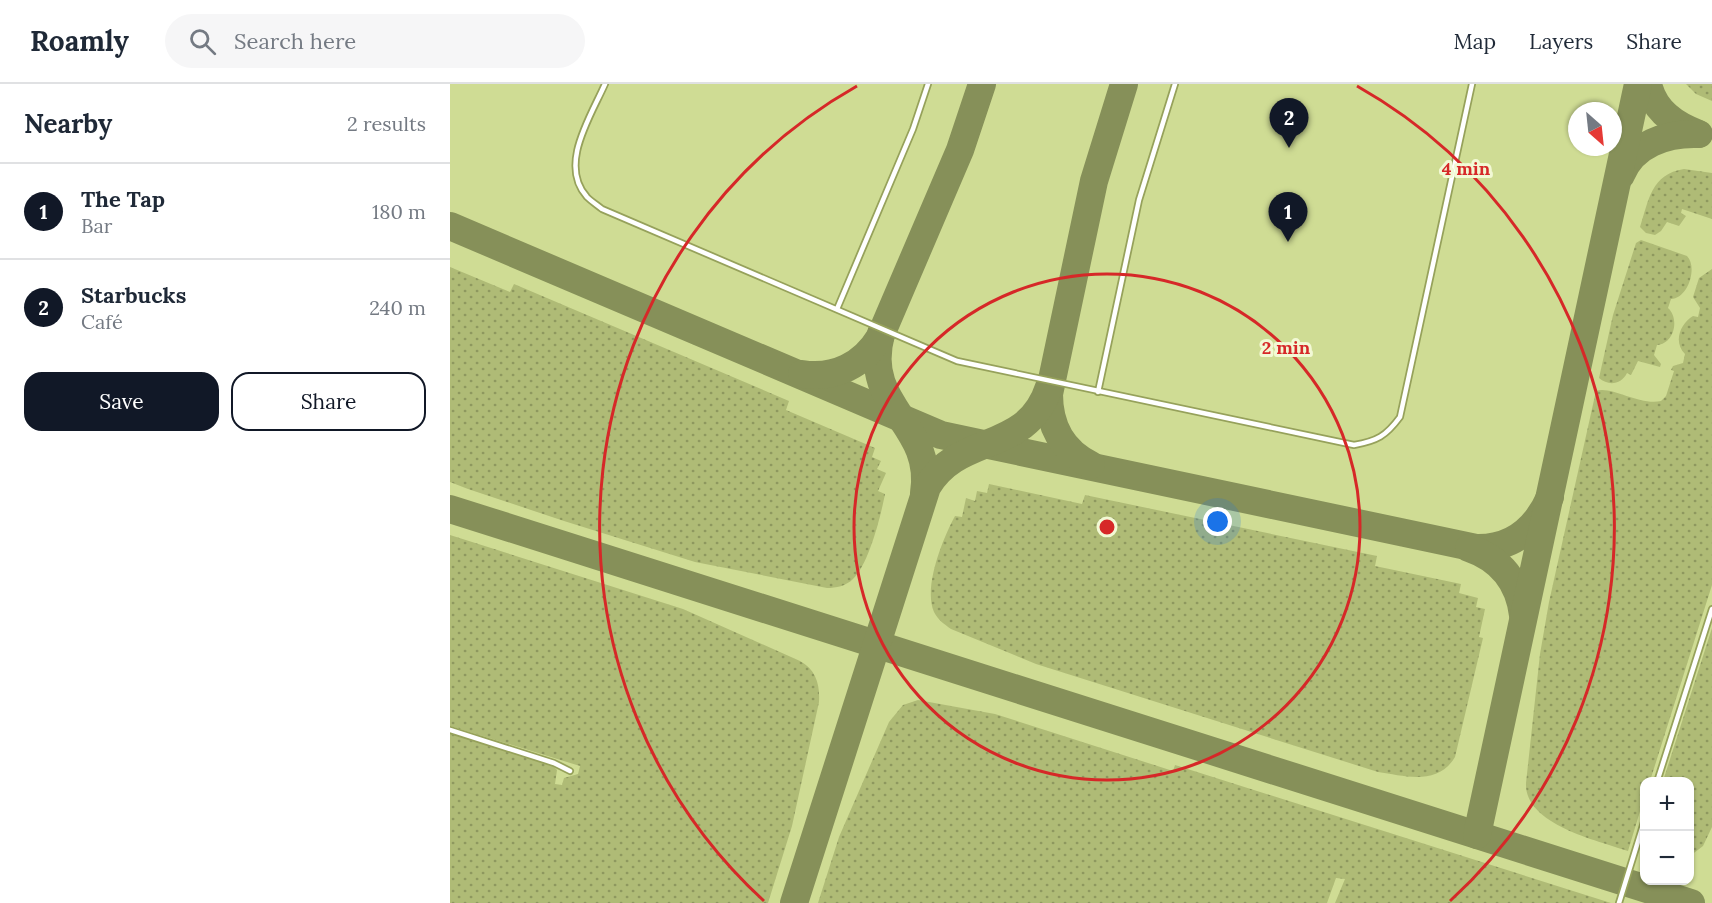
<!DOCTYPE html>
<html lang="en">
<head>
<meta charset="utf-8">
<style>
	body { margin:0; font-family:Lora,serif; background:#f6f6f7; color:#1f2937 }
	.controls { position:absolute; right:18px; bottom:18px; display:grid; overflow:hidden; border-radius:12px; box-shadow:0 2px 4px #0004 }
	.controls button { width:54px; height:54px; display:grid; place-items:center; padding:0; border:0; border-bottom:2px solid #e0e1e3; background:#fff; color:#1f2937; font:30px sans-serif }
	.compass { position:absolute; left:1118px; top:18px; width:54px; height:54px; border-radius:50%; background:#fff; box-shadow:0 2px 4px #0004; rotate:153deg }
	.you { position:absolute; left:768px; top:438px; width:21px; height:21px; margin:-15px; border:4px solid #fff; border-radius:50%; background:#1a73e8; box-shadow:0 0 0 9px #1a73e833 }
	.badge { display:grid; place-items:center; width:39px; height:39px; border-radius:50%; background:#111827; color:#fff; font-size:20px; font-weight:700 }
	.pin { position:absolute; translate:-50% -50px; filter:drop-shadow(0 2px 3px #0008) }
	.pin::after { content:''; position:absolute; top:32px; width:21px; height:18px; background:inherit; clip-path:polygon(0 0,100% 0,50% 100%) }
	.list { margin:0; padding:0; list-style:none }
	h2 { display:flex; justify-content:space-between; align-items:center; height:78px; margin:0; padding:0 24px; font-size:26px }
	h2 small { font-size:20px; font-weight:400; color:#747a83 }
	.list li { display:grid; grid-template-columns:39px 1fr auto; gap:18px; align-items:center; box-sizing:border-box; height:96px; padding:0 24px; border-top:2px solid #e0e1e3 }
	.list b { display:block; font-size:22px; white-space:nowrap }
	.list p { margin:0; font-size:20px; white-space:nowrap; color:#747a83 }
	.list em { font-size:20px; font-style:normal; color:#747a83 }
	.actions { display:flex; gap:12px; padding:18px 24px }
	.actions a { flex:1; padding:14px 0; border:2px solid #111827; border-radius:18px; text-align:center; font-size:21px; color:#111827 }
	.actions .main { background:#111827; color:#fff }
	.icon { flex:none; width:33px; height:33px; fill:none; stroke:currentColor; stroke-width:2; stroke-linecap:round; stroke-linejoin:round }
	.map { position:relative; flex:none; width:1262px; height:819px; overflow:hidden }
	header { display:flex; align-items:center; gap:36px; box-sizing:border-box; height:84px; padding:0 30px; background:#fff; border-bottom:2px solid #e0e1e3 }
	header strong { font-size:28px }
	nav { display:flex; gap:33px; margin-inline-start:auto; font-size:21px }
	.search { width:420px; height:54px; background:#f6f6f7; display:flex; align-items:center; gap:15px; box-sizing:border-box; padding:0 21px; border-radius:33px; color:#747a83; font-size:22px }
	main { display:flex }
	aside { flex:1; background:#fff }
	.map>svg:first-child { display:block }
</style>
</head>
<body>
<header>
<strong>Roamly</strong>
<div class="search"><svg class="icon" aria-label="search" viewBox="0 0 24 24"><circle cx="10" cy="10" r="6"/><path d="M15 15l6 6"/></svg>Search here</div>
<nav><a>Map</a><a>Layers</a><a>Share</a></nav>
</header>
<main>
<aside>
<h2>Nearby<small>2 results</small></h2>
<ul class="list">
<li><span class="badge">1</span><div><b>The Tap</b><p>Bar</p></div><em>180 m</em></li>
<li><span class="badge">2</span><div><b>Starbucks</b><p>Café</p></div><em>240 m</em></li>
</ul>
<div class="actions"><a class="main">Save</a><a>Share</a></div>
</aside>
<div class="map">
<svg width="1262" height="819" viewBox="0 0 1262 819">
	<defs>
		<pattern id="grass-dots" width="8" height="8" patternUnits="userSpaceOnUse" patternTransform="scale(1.5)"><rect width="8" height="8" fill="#afbb76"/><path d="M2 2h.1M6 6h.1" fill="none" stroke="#8e985f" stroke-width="1.8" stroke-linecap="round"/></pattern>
	</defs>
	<rect width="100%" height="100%" fill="#cfdc94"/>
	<g fill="url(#grass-dots)">
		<polygon points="1236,0 1262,0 1262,17 1246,10"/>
		<path d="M 1234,85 L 1262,89 L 1262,135 L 1232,125 L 1231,129 L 1236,132 L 1229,142 L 1217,138 L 1211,147 L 1205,151 L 1196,149 L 1190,143 C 1199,116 1201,90 1234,85 Z"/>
		<path d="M 1191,156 L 1237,172 C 1248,183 1238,215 1221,215 L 1218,224 C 1230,235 1224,260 1207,261 L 1204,271 L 1211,280 L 1210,283 L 1188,277 L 1181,291 L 1177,289 C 1171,301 1158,302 1149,294 L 1163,231 L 1186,159 Z"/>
		<path d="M 0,183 L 60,208 L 64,200 L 339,317 L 336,326 L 425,364 L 422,373 L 431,377 L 427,385 L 436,389 L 428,407 L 435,410 C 431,431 419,480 403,495 C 396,502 386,504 377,504 L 245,478 L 114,437 L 18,405 L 0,398 Z"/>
		<path d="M 1262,185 L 1262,501 L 1200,697 L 1194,698 L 1194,714 L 1178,767 C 1146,756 1074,740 1076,699 L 1090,570 L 1099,518 L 1146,307 C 1160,301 1190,322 1211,317 L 1216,312 L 1224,287 L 1221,286 L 1223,282 L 1233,279 L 1235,270 C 1223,258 1230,240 1243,232 L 1248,233 L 1250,224 L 1243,213 L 1249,194 Z"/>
		<path d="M 539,400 L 632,420 L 635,411 L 927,472 L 925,482 L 1011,500 L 1009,509 L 1028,514 L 1026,523 L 1035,525 L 1029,553 L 1033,554 L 1005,673 C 988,702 955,692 928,688 L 586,580 L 501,545 C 494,540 488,536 484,528 C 473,503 493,454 505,432 L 512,433 L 516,414 L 525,417 L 527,407 L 537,409 Z"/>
		<path d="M 0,451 L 233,525 L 350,577 C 366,586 370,600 369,618 L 342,742 L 318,819 L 0,819 L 0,649 L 103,682 L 107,686 L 105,700 L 112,701 L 114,694 L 128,690 L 130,682 L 0,642 Z"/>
		<polygon points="1262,544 1262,743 1253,762 1240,772 1240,698 1213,697"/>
		<polygon points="468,616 545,630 723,687 725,681 1161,819 885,819 895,795 886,794 877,819 368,819 389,753 439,638 453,621"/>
	</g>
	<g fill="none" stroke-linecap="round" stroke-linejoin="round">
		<g stroke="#869059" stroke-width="28">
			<path d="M 1198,0 C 1204,27 1225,41 1249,50"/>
			<path d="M 1171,91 C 1183,60 1217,49 1248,50"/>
			<path d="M 0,142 L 491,351 L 1026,464 C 1062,465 1086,445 1100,413"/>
			<path d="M 431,250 C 411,324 485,339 474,409"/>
			<path d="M 352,290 C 385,295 413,281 430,253 L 510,66 L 532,0"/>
			<path d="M 641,381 C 612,367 599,341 599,310 L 644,97 L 674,0"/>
			<polyline points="0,425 1241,819"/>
			<path d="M 1019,464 C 1051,475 1069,498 1073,531"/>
			<polyline points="1027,751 1188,0"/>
			<path d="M 344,819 L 477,403 C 509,348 577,371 599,303"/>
		</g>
		<defs>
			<g id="service">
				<path d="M 155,0 C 141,32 108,81 137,113 C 141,117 147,121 152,125 L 507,277 L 904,361 C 927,357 936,352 950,333 L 1022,0"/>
				<polyline points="387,225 463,45 478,0"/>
				<polyline points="648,308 689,116 725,0"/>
				<polyline points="0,646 104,679 120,687"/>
				<polyline points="1207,698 1262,525"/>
				<polyline points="1169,819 1194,738"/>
			</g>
		</defs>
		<use href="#service" stroke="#96a15b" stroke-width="8"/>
		<use href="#service" stroke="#fff" stroke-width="4.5"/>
	</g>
	<g fill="none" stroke="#d62828" stroke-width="3">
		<circle cx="657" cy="443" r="253"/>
		<path d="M314 817A507 507 0 0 1 407 2M907 2A507 507 0 0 1 1000 817"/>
	</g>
	<circle cx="657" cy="443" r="9" fill="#d62828" stroke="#f2f9d5" stroke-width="3"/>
	<g font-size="18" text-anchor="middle" font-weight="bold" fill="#d62828" stroke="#f2f9d5" stroke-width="6" stroke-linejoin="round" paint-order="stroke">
		<text x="1016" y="91">4 min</text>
		<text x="836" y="270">2 min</text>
	</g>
</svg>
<div class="controls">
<button>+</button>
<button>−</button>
</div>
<svg class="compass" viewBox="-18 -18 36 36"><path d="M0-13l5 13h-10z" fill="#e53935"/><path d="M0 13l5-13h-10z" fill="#747a83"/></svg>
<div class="you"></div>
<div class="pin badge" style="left:838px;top:158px">1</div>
<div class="pin badge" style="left:839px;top:64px">2</div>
</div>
</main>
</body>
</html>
